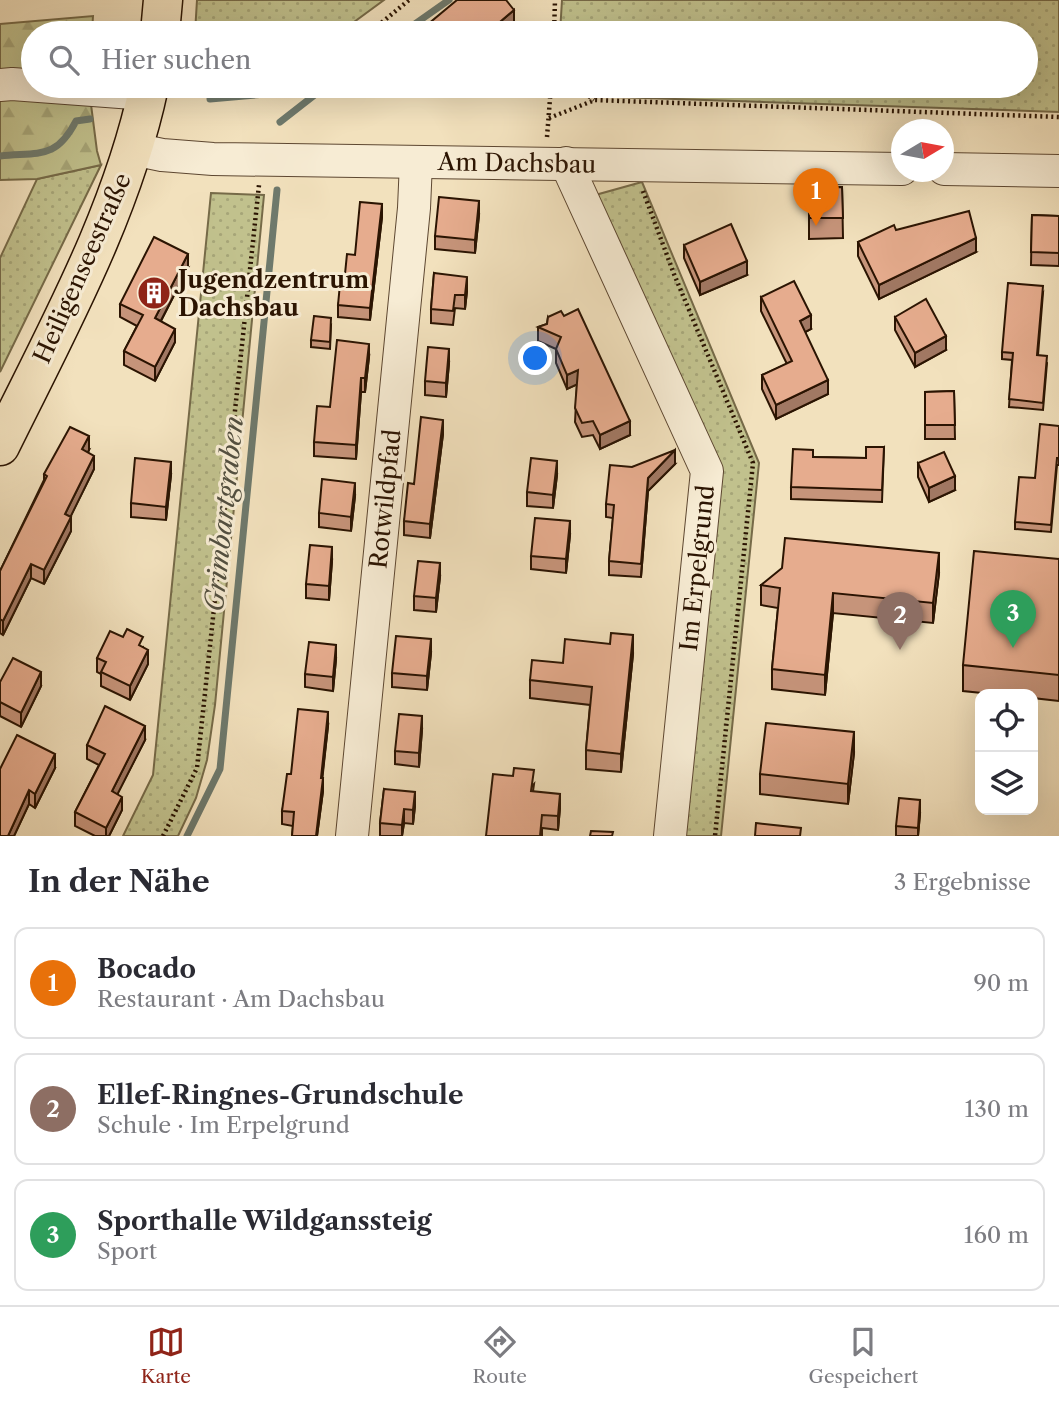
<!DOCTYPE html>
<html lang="de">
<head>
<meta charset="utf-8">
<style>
	body { margin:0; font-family:"Libre Caslon Text",serif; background:#f2f2f3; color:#2b2b33 }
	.controls { position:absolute; right:21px; bottom:21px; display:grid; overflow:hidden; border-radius:14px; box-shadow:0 7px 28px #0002 }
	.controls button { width:63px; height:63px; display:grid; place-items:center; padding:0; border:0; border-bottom:2px solid #e1e1e2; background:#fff; color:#2b2b33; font:35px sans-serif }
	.compass { position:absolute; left:891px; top:119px; width:63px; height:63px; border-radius:50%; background:#fff; box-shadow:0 7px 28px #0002; rotate:80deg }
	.you { position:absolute; left:536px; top:359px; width:24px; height:24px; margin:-18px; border:5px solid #fff; border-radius:50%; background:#1a73e8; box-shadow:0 0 0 10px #1a73e833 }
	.badge { display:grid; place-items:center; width:46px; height:46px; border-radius:50%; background:#8f2418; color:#fff; font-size:23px; font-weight:700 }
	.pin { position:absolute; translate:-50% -58px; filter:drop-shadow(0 2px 4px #0008) }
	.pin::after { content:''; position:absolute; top:37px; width:24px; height:21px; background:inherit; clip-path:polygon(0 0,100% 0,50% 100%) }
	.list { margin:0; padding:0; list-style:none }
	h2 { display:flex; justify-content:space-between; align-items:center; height:91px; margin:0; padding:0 28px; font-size:30px }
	h2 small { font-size:23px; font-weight:400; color:#7c7c81 }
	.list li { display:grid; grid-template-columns:46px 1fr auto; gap:21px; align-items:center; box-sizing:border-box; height:112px; margin:0 14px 14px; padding:0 14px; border:2px solid #e1e1e2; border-radius:14px }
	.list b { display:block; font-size:26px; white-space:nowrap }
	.list p { margin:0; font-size:23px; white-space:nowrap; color:#7c7c81 }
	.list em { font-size:23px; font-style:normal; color:#7c7c81 }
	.icon { flex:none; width:38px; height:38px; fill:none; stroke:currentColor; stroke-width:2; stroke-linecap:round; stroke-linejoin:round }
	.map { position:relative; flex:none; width:1059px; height:836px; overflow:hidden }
	.search { position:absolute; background:#fff; box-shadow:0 7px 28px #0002; left:21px; right:21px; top:21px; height:77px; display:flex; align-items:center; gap:18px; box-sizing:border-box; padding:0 24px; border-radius:38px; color:#7c7c81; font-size:26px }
	.sheet { height:469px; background:#fff }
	nav { display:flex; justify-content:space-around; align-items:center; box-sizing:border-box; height:98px; border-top:2px solid #e1e1e2; background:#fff; font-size:19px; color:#7c7c81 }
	nav a { display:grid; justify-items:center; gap:4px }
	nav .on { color:#8f2418 }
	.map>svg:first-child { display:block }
</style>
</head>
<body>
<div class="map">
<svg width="1059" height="836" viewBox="0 0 1059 836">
	<defs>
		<pattern id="green-dots" width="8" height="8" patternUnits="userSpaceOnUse" patternTransform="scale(1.75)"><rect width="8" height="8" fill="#c1c18d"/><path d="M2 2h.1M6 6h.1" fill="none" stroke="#a6a578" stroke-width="1.8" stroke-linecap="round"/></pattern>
		<pattern id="forest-firs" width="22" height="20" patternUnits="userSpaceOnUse" patternTransform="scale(1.75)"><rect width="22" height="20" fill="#c1c18d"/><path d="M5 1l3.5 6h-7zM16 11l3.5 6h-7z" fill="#a6a578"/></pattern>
	</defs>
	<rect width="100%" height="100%" fill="#f2e1bd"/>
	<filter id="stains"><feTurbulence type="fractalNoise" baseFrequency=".00286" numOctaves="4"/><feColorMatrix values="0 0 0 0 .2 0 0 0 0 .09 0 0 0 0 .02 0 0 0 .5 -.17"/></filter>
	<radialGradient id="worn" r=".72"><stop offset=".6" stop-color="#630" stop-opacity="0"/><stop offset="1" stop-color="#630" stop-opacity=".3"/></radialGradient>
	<g fill="url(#green-dots)" stroke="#766a48" stroke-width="2">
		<polygon points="197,0 384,0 339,33 195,33"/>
		<polygon points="562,0 1059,0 1059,112 557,95 557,86 1026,86 1026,33 560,33"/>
		<polygon points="101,165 0,372 0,258 37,179"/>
		<polygon points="642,182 759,463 721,836 678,836 711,504 592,202 599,194"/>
		<polygon points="211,193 264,195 215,705 207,760 196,798 178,836 123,836 153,775"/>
	</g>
	<polygon fill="url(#forest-firs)" stroke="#766a48" stroke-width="2" points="93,16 92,33 33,33 33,86 89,89 97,151 101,165 37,179 0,180 0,24"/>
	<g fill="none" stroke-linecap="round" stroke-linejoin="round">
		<g stroke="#6e796c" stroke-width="7">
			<polyline points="402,33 449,0"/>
			<polyline points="210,99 323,89 327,86"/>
			<polyline points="280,122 321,90"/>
			<path d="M 0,156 C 39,152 56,160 76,121 L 90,119"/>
			<polyline points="187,836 220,769 277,190"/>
		</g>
		<defs>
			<g id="minor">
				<polyline points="0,85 12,84 147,94"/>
				<polyline points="133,149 162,155 213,159 902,169"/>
				<polyline points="566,163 707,471 670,836"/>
				<polyline points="944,169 1059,171"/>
				<polyline points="352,836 414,208 416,162"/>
			</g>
			<g id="major">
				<polyline points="160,33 163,0"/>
				<path d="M 0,446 C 57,330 122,214 149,86"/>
			</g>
		</defs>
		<use href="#minor" stroke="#5d4731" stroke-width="34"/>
		<use href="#major" stroke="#2b1402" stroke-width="41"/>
		<g stroke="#2b1402" stroke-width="4.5" stroke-dasharray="2 3.5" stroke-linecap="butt">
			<polyline points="369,33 409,0"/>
			<polyline points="554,33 555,0"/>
			<polyline points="576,86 594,100"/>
			<polyline points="549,118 595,100 1059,117"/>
			<polyline points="547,137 551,86"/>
			<polyline points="643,191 674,274 753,463 715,836"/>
			<polyline points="163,836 197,768 259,185"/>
		</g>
		<use href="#minor" stroke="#f7ecd4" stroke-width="32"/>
		<use href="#major" stroke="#f2e1bd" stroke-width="38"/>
	</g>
	<g fill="#c6947a" stroke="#2b1402" stroke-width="2">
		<polygon points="427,25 514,30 510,33 427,33"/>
		<polygon points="842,187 843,238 809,239 809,188"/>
		<polygon points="479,215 475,253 435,249 435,236"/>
		<polygon points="1032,215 1059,216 1059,266 1031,265"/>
		<polygon points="382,217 370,320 338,317 338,305 344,284 355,255"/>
		<polygon points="896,230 976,252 879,299 858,256 858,242"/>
		<polygon points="684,245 747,275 700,295 684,258"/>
		<polygon points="188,268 161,321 175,342 155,381 124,365 124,351 137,326 120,317 120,304"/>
		<polygon points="434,273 467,291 465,309 455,308 453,325 431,323 431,309"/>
		<polygon points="1043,293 1038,355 1047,363 1043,410 1009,407 1012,360 1002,359 1002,352"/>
		<polygon points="761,297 811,329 805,332 828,394 776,419 762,389 762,375 787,364 761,311"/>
		<polygon points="548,317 630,435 600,449 593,435 582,437 575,422 577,384 567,389 556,363 556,349 538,341 538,327 547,324"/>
		<polygon points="895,317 946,350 915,367 895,330"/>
		<polygon points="331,325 330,349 311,347 311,340"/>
		<polygon points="369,357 365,392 361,392 356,459 314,456 314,442 330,407"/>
		<polygon points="449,363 446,397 425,395 425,381"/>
		<polygon points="954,391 955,439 925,439 925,392"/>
		<polygon points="1059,426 1059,465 1057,465 1051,532 1015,529 1015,522"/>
		<polygon points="443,434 430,538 404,535 404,521 414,484"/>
		<polygon points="884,447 882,502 791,499 791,487 813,457 866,458"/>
		<polygon points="89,450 88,452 94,469 70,517 71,531 44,584 31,578 3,635 0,633 0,571 44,480 44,474"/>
		<polygon points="918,463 955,490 929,502 918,477"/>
		<polygon points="675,464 648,491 641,577 609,575 609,561 613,518 606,517 606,504 632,467"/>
		<polygon points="171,475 166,520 131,517 131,503"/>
		<polygon points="557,475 553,508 527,506 527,492"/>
		<polygon points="355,496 351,531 319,527 319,513"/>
		<polygon points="570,535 566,573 531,569 531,556"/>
		<polygon points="1059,559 1059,701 1033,698 1033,694 992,694 963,691 963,665"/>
		<polygon points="332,561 329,600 306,598 306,584"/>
		<polygon points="939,573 933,623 833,613 825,695 772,689 772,669 778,608 761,605 761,585"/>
		<polygon points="440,577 436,612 414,610 414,596"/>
		<polygon points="143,647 148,664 130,700 101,686 101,674 97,672 97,658"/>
		<polygon points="431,653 427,690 392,687 392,673"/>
		<polygon points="633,654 621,772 586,769 586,750 590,705 530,698 530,680"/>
		<polygon points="336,659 333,691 305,687 305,674"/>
		<polygon points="0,682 41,686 21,727 0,716"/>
		<polygon points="328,726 322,778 323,791 317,836 292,836 293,826 282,824 282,811 291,774"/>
		<polygon points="422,730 419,767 395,764 395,751"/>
		<polygon points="145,740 117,794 122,810 109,836 95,836 75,826 75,812 99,765 87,759 87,745"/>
		<polygon points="854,753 848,804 760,794 760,774"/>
		<polygon points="55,768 35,808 29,804 14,836 0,836 0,769"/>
		<polygon points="534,784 533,791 560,808 558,830 542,828 542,836 486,836"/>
		<polygon points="384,789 415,806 413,824 404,823 402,836 380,836 380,823"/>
		<polygon points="920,814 918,836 896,836 896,826"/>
	</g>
	<g fill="#a17863" stroke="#2b1402" stroke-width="2">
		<polygon points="514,10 514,30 510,33 487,33"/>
		<polygon points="479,201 479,215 475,253 475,240"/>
		<polygon points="382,204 382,217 370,320 370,308"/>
		<polygon points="976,238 976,252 879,299 879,285"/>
		<polygon points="188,254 188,268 155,332 155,318"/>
		<polygon points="747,261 747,275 700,295 700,282"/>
		<polygon points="467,277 467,291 465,309 465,295"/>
		<polygon points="811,315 811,329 800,335 800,321"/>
		<polygon points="175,329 175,342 155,381 155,367"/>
		<polygon points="946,336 946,350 915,367 915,353"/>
		<polygon points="369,344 369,357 365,392 365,378"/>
		<polygon points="449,349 449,363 446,397 446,383"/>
		<polygon points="578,370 578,384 567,389 567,375"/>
		<polygon points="361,378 361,392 356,459 356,445"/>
		<polygon points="828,380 828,394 776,419 776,405"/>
		<polygon points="443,420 443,434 430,538 430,524"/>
		<polygon points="630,421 630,435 600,449 600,435"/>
		<polygon points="89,436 89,450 82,463 82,449"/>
		<polygon points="675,450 675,464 648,491 641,577 648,478"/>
		<polygon points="94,456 94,469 65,528 65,514"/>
		<polygon points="557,461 557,475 553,508 553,495"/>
		<polygon points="171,462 171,475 166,520 166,507"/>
		<polygon points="955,476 955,490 929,502 929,488"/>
		<polygon points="355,483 355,496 351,531 351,517"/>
		<polygon points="71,517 71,531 44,584 44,570"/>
		<polygon points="570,521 570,535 566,573 566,559"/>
		<polygon points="332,547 332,561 329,600 329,586"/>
		<polygon points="939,553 939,573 933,623 933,603"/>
		<polygon points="440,563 440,577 436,612 436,598"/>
		<polygon points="31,564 31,578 3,635 3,621"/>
		<polygon points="833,593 833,613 825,695 825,675"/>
		<polygon points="633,635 633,654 621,772 621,754"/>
		<polygon points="431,639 431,653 427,690 427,676"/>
		<polygon points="336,645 336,659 333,691 333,677"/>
		<polygon points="148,650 148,664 130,700 130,686"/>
		<polygon points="41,672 41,686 21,727 21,713"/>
		<polygon points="328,712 328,726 321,791 321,778"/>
		<polygon points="422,716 422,730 419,767 419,753"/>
		<polygon points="145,726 145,740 112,805 112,791"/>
		<polygon points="854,732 854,753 848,804 848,784"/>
		<polygon points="55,754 55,768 35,808 35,794"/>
		<polygon points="323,778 323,791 317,836 316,836"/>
		<polygon points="29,790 29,804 14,836 8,836"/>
		<polygon points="415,792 415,806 413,824 413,810"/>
		<polygon points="560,794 560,808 558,830 558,816"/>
		<polygon points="122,797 122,810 109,836 106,836 106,828"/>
		<polygon points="920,800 920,814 918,836 918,828"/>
		<polygon points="404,809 404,823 402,836 402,825"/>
	</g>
	<g fill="#e6ac8e" stroke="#2b1402" stroke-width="2">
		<polygon points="457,0 506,0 514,10 487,33 433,33 427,25"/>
		<polygon points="842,187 843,218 809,218 809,188"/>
		<polygon points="439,197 479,201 475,240 435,236"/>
		<polygon points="360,202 382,204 370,308 338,305 340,284 344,284 347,254 355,255"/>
		<polygon points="969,211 976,238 879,285 858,242 894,225 896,230"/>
		<polygon points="1032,215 1059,216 1059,253 1031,252"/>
		<polygon points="731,224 747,261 700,282 684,245"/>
		<polygon points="154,237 188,254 155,318 175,329 155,367 124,351 143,315 120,304"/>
		<polygon points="434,273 467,277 465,295 455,295 453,311 431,309"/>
		<polygon points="794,281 811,315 800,321 828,380 776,405 762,375 792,361 761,297"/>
		<polygon points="1008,283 1043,286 1037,355 1047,356 1043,403 1009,399 1013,353 1002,352"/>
		<polygon points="926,299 946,336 915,353 895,317"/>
		<polygon points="578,309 630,421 600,435 593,421 582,423 575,408 578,370 567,375 556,349 561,337 538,327 547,324 548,317 561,311 564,316"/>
		<polygon points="314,316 331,318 330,342 311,340"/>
		<polygon points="337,340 369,344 365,378 361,378 356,445 314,442 317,406 330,407"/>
		<polygon points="428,347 449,349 446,383 425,381"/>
		<polygon points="954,391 955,425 925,425 925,392"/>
		<polygon points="421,417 443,420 430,524 404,521 408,483 414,484"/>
		<polygon points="1040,424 1059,426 1059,458 1057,458 1051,525 1015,522 1019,477 1035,478"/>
		<polygon points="70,427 89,436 82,449 94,456 65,514 71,517 44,570 31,564 3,621 0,619 0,571 47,476 44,474"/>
		<polygon points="866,447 884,447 882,490 791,487 793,449 813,450 813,457 866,458"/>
		<polygon points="675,450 648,478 641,564 609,561 614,505 606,504 610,465 632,467"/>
		<polygon points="944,452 955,476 929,488 918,463"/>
		<polygon points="135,458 171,462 166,507 131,503"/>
		<polygon points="531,458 557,461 553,495 527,492"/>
		<polygon points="322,479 355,483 351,517 319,513"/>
		<polygon points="535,518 570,521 566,559 531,556"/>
		<polygon points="785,538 939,553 933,603 833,593 825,675 772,669 780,588 761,585 782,568"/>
		<polygon points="310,545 332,547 329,586 306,584"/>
		<polygon points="974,551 1059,559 1059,675 963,665"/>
		<polygon points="418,561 440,563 436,598 414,596"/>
		<polygon points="127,629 143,637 139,645 148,650 130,686 101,672 106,662 97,658 110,631 123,637"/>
		<polygon points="611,633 633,635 621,754 586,750 592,687 530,680 532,660 563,663 565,639 610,644"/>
		<polygon points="396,636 431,639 427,676 392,673"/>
		<polygon points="309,642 336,645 333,677 305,674"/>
		<polygon points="13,658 41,672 21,713 0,702 0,682"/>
		<polygon points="105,706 145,726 112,791 122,797 106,828 75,812 105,754 87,745"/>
		<polygon points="298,709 328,712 321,778 323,778 316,836 292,836 294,812 282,811 287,774 291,774"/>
		<polygon points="399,714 422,716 419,753 395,751"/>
		<polygon points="766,723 854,732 848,784 760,774"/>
		<polygon points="17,735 55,754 35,794 29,790 8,836 0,836 0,769"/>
		<polygon points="514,768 534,770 531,791 560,794 558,816 542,815 540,836 486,836 493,774 513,776"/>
		<polygon points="384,789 415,792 413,810 404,809 402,825 380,823"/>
		<polygon points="899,798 920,800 918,828 896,826"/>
		<polygon points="756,823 801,828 800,836 755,836"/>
		<polygon points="591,831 613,832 612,836 590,836"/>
	</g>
	<defs>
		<symbol id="building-disc" viewBox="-11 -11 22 22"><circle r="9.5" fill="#8f2418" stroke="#f7ecd4"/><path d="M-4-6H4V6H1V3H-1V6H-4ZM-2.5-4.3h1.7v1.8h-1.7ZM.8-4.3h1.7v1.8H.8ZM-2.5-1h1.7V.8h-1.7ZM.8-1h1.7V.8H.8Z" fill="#fff"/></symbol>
	</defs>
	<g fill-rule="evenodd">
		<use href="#building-disc" x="135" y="274" width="38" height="38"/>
	</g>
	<g text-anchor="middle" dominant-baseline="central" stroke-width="6" stroke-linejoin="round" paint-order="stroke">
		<g font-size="24" fill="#2b1402" stroke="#f7ecd4">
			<text transform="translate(517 163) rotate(1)">Am Dachsbau</text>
			<text transform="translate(82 268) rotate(-66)">Heiligenseestraße</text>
			<text transform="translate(385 499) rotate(-84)">Rotwildpfad</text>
			<text transform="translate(697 568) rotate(-84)">Im Erpelgrund</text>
		</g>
		<g font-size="24" font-weight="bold" fill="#2b1402" stroke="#f7ecd4" text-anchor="start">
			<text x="178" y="279">Jugendzentrum<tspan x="178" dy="28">Dachsbau</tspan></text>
		</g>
		<g font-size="26" font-style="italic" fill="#524f40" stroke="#f7ecd4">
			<text transform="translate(224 514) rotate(-84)">Grimbartgraben</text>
		</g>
	</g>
	<rect width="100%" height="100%" filter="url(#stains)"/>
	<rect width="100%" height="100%" fill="url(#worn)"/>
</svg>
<div class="controls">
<button><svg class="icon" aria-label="locate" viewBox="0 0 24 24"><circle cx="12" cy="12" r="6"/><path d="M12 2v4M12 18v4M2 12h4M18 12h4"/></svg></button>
<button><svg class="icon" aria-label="layers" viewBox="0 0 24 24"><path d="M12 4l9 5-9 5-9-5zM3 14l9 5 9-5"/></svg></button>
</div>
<svg class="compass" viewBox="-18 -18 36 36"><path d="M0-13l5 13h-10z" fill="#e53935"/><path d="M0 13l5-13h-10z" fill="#7c7c81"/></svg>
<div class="you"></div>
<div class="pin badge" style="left:816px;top:226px;background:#e8710a">1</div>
<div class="pin badge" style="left:900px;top:650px;background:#8d6e63">2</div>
<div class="pin badge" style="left:1013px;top:648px;background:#2e9e5b">3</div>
<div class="search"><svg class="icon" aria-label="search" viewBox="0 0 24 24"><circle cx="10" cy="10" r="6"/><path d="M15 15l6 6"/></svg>Hier suchen</div>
</div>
<section class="sheet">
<h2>In der Nähe<small>3 Ergebnisse</small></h2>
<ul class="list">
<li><span class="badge" style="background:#e8710a">1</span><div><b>Bocado</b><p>Restaurant · Am Dachsbau</p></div><em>90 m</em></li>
<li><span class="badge" style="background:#8d6e63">2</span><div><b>Ellef-Ringnes-Grundschule</b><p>Schule · Im Erpelgrund</p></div><em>130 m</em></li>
<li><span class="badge" style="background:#2e9e5b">3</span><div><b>Sporthalle Wildganssteig</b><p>Sport</p></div><em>160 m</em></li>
</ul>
</section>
<nav>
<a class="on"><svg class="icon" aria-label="map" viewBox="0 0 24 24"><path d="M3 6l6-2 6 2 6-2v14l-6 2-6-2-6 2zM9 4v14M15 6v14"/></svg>Karte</a>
<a><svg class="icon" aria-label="directions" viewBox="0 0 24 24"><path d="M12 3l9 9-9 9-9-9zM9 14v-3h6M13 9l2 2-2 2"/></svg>Route</a>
<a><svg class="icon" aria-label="saved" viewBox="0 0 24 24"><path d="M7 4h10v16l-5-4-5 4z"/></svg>Gespeichert</a>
</nav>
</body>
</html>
